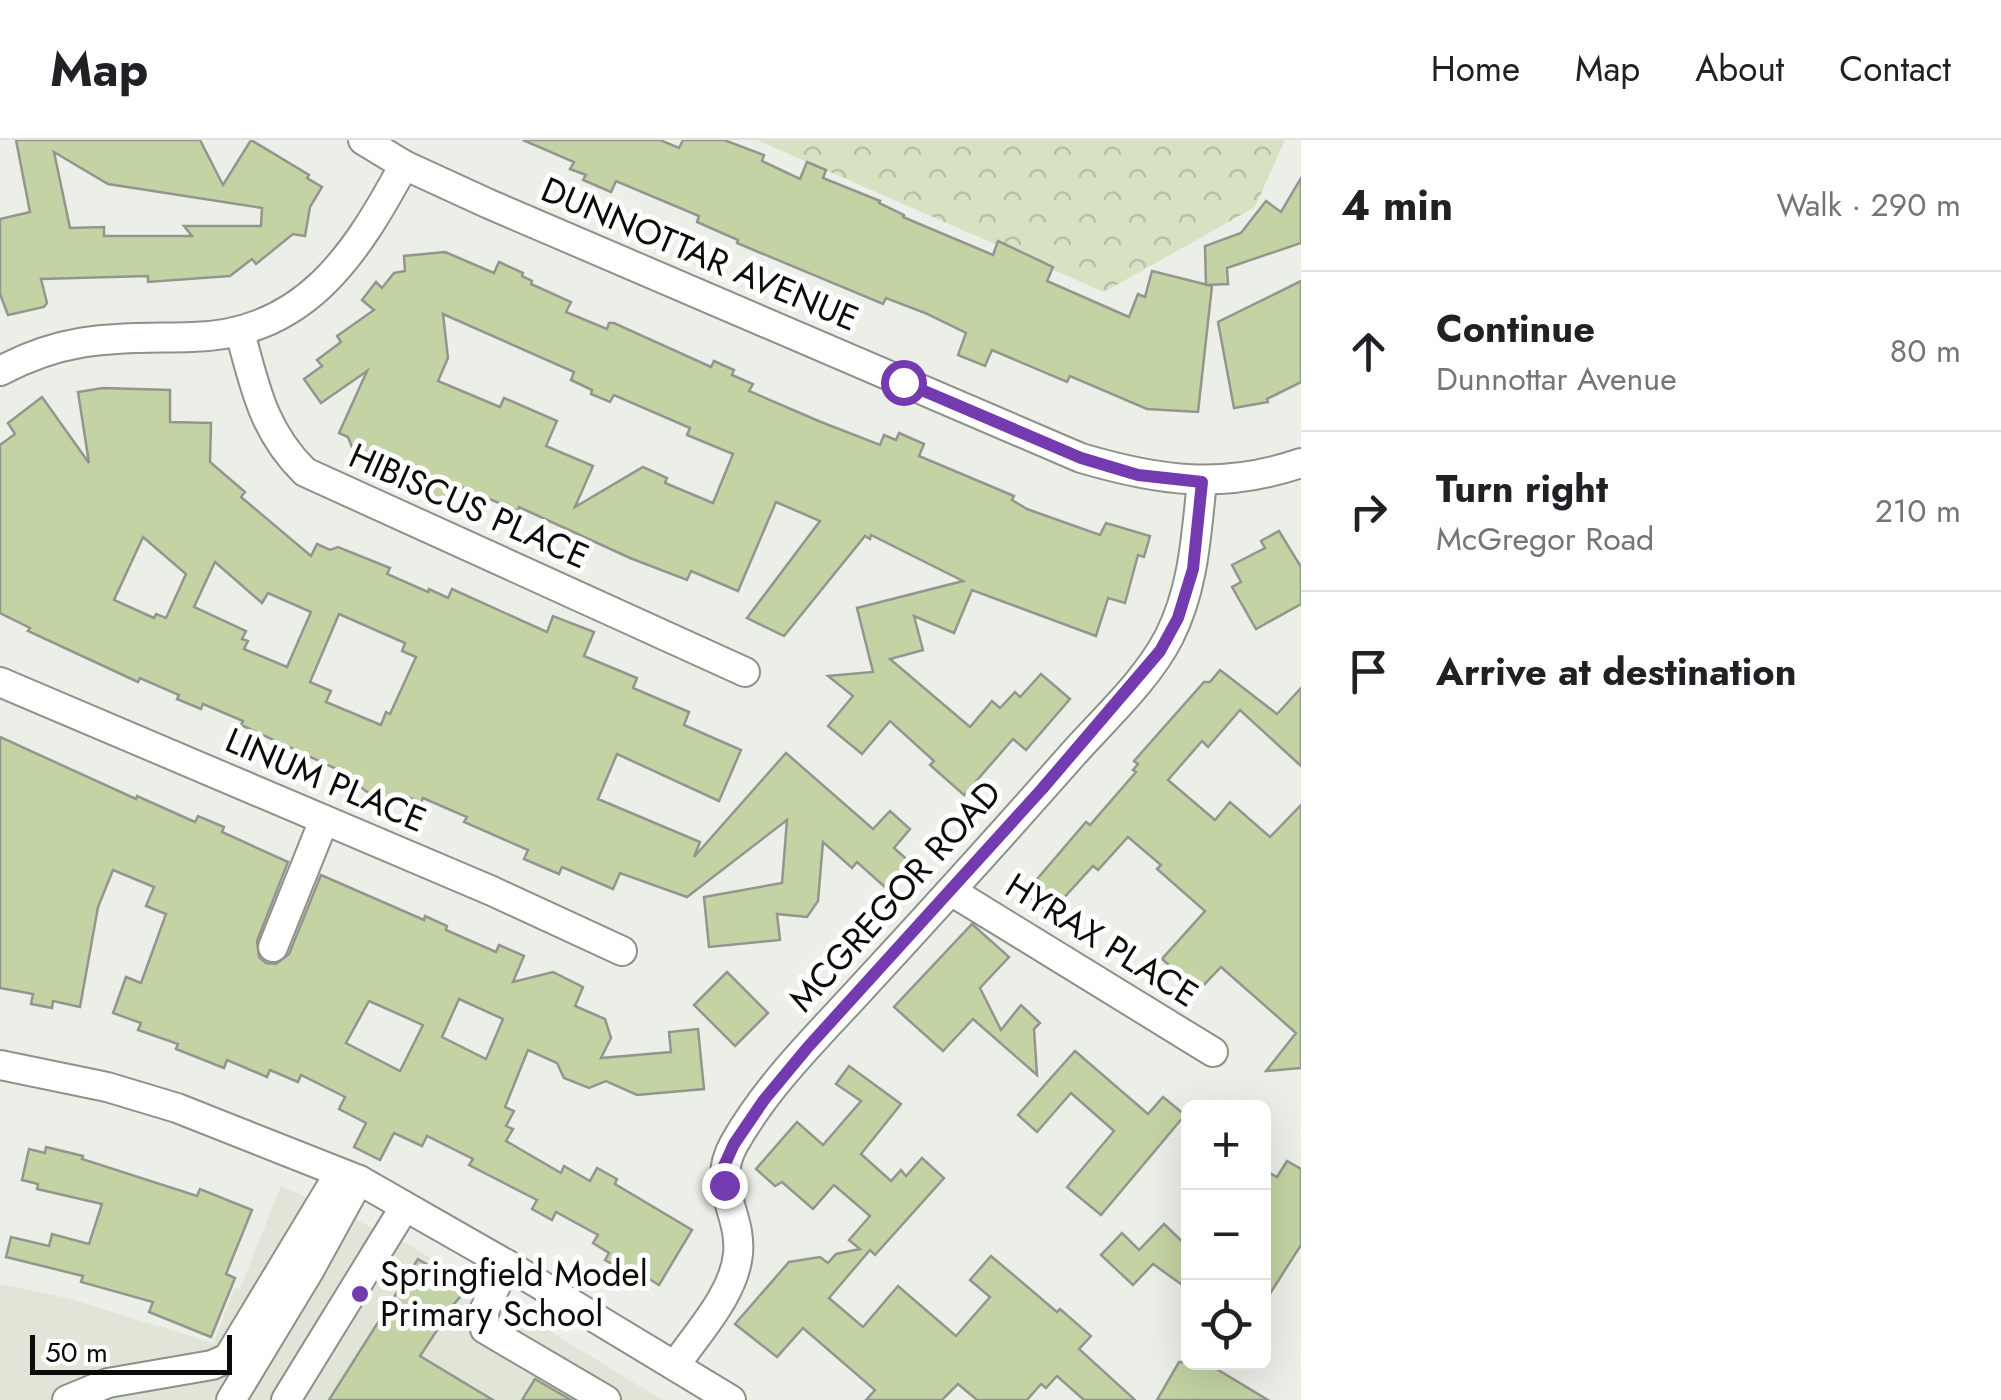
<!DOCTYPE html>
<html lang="en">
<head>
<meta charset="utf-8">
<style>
	body { margin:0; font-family:Jost,sans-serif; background:#f6f6f6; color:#202124 }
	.controls { position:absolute; right:30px; bottom:30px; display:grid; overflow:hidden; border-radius:15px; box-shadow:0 10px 40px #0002 }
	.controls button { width:90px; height:90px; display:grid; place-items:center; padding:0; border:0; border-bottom:2px solid #e0e0e0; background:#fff; color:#202124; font:50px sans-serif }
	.scale { position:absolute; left:30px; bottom:25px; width:202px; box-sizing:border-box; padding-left:10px; border:5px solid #0b0c0a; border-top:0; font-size:28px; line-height:35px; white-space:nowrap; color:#0b0c0a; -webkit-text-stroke:8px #fff; paint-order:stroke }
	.stop { position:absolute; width:30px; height:30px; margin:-22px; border:8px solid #743aaf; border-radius:50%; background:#fff }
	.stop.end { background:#743aaf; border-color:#fff; box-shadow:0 2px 10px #0008 }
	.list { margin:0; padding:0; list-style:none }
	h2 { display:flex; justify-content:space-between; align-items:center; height:130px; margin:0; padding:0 40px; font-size:42px }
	h2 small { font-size:32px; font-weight:400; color:#757577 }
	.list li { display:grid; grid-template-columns:65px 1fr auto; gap:30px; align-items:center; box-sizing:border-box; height:160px; padding:0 40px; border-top:2px solid #e0e0e0 }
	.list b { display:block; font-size:38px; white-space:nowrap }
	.list p { margin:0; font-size:32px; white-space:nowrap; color:#757577 }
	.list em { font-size:32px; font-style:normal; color:#757577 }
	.icon { flex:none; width:55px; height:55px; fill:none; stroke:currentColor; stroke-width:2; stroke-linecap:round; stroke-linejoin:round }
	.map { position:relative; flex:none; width:1301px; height:1260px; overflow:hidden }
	header { display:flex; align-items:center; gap:60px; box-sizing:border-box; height:140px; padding:0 50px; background:#fff; border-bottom:2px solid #e0e0e0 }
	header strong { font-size:48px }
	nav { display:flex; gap:55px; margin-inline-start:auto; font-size:35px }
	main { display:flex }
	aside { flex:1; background:#fff }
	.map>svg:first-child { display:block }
</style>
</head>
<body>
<header>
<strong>Map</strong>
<nav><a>Home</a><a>Map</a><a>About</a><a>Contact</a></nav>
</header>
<main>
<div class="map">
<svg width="1301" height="1260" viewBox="0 0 1301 1260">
	<defs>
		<pattern id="forest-crowns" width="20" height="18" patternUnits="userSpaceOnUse" patternTransform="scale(2.5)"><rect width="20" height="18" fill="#d7e2c2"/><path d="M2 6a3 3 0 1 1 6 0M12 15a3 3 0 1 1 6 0" fill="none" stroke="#b7c1a5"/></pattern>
	</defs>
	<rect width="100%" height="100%" fill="#eceee8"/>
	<polygon fill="#e0e5d7" points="281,1046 406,1103 662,1260 0,1260 0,1144 67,1158 213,1203 235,1148 240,1149"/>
	<polygon fill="url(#forest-crowns)" points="757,0 1285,0 1255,67 1104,152"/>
	<g fill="#c3d3a3" stroke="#93968f" stroke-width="2.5" fill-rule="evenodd">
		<path d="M 16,0 L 200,0 L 223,45 L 251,0 L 309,35 L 307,38 L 322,47 L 310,67 L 305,96 L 293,94 L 256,124 L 252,119 L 230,136 L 148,142 L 148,136 L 41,139 L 47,163 L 44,167 L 8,175 L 0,154 L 0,79 L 30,72 ZM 54,12 L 108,44 L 262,68 L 261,86 L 184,86 L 192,96 L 104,96 L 104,87 L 70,88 Z"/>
		<polygon points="523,0 660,0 679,8 683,0 724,0 764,15 762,21 800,39 807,22 826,30 823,38 880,61 879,63 904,75 903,77 993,115 998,101 1053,127 1047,141 1129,177 1138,154 1145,157 1152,131 1212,146 1198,272 1147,269 1070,236 1067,242 992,210 985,226 958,215 966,193 925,173 886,158 883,164 737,103 738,100 697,82 699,76 616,41 611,52 583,40 586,35 570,29 574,22"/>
		<polygon points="1301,38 1301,103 1227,128 1228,144 1206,145 1205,106 1241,93 1266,61 1281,72"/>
		<path d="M 445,112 L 494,133 L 499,122 L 523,133 L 522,136 L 532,141 L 531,144 L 571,162 L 566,172 L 607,189 L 609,183 L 614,183 L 711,227 L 714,221 L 734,230 L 732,235 L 753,244 L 749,251 L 821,282 L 880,305 L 884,295 L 896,300 L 899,293 L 924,304 L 919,316 L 1014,356 L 1012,360 L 1027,369 L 1100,395 L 1106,383 L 1150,396 L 1144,417 L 1138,415 L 1125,463 L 1108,458 L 1096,496 L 972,450 L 954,493 L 914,476 L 923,510 L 890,519 L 970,587 L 992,561 L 1000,568 L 1015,552 L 1020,557 L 1041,534 L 1070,559 L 1026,610 L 1013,599 L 964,655 L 930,625 L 934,621 L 890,581 L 862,614 L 828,586 L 853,556 L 828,536 L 873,532 L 857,468 L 963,441 L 871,395 L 870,399 L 865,396 L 784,496 L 747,478 L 820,381 L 776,362 L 738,451 L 691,431 L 687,440 L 630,418 L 519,367 L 518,371 L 461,347 L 452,368 L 406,348 L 410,339 L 355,315 L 348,297 L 339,293 L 367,231 L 321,263 L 304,239 L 322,226 L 317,220 L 341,202 L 337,196 L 374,170 L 362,160 L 376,142 L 382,148 L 394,133 L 405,131 L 404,116 ZM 443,174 L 574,232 L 571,240 L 592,250 L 591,254 L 610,262 L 614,255 L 690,288 L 687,295 L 733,314 L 713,363 L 665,343 L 667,338 L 643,327 L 575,367 L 593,326 L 546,306 L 557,281 L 504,258 L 500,267 L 438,241 L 448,218 Z"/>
		<polygon points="1301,141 1301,242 1267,259 1268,262 1234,268 1218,182"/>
		<path d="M 103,248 L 170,250 L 170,282 L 211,283 L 210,322 L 245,352 L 241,357 L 311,416 L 317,404 L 330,410 L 338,407 L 390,428 L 387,434 L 428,452 L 429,449 L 448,458 L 452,449 L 547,492 L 553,476 L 594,492 L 584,516 L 637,538 L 633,548 L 689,572 L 684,585 L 741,610 L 719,661 L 617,614 L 598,659 L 700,702 L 694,717 L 786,613 L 873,689 L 890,671 L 910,689 L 894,708 L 910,722 L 886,748 L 857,722 L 852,728 L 823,702 L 818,761 L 807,777 L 777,774 L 780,800 L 709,807 L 704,757 L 782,743 L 787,680 L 687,757 L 620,733 L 613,749 L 562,727 L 559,734 L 524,719 L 528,710 L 464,682 L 467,677 L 423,658 L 421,663 L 401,654 L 390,658 L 373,656 L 359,646 L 356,638 L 241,585 L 243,581 L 203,564 L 201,569 L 177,559 L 179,555 L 140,538 L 138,542 L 28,491 L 30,488 L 0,473 L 0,305 L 15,294 L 8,283 L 42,257 L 89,323 L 78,252 ZM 143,397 L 186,434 L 166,478 L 156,474 L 154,478 L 114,460 ZM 215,422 L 262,463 L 268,453 L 311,472 L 287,527 L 244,509 L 248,501 L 242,499 L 246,491 L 194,467 ZM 339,474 L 405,503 L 402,511 L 416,517 L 390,574 L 386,572 L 381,585 L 326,562 L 331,551 L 310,542 Z"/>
		<polygon points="1279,391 1301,427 1301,464 1256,489 1232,447 1241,442 1232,425 1265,408 1261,401"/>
		<polygon points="1220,530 1277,574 1301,548 1301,626 1240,570 1208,607 1202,601 1168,640 1215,680 1230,662 1270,697 1301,665 1301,928 1266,931 1296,893 1221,827 1198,851 1162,819 1205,771 1157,729 1161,725 1128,697 1098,730 1093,726 1049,774 1025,753 1086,682 1090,685 1136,632 1133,630 1138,624 1134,621 1204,542 1210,542"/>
		<path d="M 0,597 L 136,659 L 137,656 L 195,682 L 198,676 L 224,687 L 222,692 L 288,722 L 257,801 L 259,817 L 266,823 L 276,824 L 289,814 L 321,735 L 424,780 L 425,776 L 447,786 L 446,790 L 496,812 L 499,805 L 524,816 L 513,842 L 553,832 L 583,847 L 575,866 L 605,879 L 611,898 L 601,918 L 671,912 L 669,892 L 698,889 L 704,949 L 637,955 L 606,941 L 589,948 L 564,938 L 557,923 L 528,910 L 505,967 L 514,971 L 506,986 L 513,989 L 506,1001 L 561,1033 L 564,1026 L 590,1041 L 597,1028 L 617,1039 L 615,1044 L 692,1090 L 659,1145 L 641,1134 L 638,1139 L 605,1120 L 609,1113 L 593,1103 L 598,1095 L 556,1072 L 552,1080 L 532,1069 L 537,1060 L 469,1025 L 473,1019 L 427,996 L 422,1006 L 394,993 L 380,1020 L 354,1007 L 366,983 L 339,969 L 345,957 L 301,935 L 298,942 L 270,930 L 267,937 L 227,920 L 224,928 L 176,909 L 178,904 L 138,890 L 141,883 L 113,873 L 126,837 L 141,843 L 166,774 L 146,766 L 154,747 L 113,730 L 98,767 L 80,867 L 53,861 L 52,868 L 31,864 L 33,854 L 0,848 ZM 459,859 L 503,879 L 486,919 L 442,897 ZM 369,861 L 423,885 L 400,931 L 346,903 Z"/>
		<polygon points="972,784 1009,817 980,848 1001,890 1021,865 1040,883 1034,889 1037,935 973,879 943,911 894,867"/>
		<polygon points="727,832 768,873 735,906 694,865"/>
		<polygon points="1075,911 1148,974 1163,957 1185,975 1101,1075 1067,1047 1114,991 1071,953 1037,992 1018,975"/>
		<polygon points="849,926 901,964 861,1014 891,1041 901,1030 906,1036 922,1018 944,1038 875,1115 870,1110 829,1158 863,1187 898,1146 956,1196 990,1157 970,1140 991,1116 1057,1172 1060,1169 1091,1196 1079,1209 1135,1260 1084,1260 1057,1236 1046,1248 1041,1244 1027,1260 977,1260 958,1244 942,1260 866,1260 875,1250 803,1188 777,1217 735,1184 789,1122 820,1117 828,1123 836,1114 860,1109 849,1100 870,1076 834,1045 813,1069 782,1042 775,1046 756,1029 797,982 823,1005 861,961 836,944"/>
		<polygon points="46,1007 83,1016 82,1019 197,1056 200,1049 252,1070 226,1134 235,1138 211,1197 149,1172 153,1162 81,1142 83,1136 6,1117 11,1097 49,1106 52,1094 89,1104 102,1064 37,1049 38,1044 22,1040 29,1009 45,1013"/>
		<polygon points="1287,1021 1301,1029 1301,1105 1264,1163 1264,1030 1277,1037"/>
		<polygon points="1164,1084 1188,1107 1188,1149 1153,1124 1133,1145 1101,1115 1122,1093 1139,1110"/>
		<polygon points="418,1119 467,1149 454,1164 462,1169 452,1185 443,1181 420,1216 493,1260 329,1260"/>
		<polygon points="1179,1222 1205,1222 1268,1260 1157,1260"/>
		<polygon points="535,1239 571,1260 522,1260"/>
	</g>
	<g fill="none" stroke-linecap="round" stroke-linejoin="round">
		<defs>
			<g id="minor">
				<path d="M 363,0 L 404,25 L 489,64 L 1081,318 C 1159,341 1222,350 1301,323"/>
				<path d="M 240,192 C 255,247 263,291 305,332 L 745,532"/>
				<path d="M 0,231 C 70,194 116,199 192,197 C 305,195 356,114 404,25"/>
				<polyline points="0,542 492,751 622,811"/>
				<polyline points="951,751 1213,912"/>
				<polyline points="273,807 324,680"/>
				<polyline points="0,925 107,947 177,968 359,1040 506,1124 731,1260"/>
				<polyline points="506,1124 484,1171 485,1189 606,1260"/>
				<path d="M 675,1226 C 697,1193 734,1155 738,1114 C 742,1072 710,1047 734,1004 C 768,943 823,891 869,840 C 938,765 1006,690 1073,614 C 1105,578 1147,540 1169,497 C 1194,448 1196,395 1202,342"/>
				<polyline points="67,1260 108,1243 212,1225 228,1218 339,1034"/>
				<polyline points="231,1260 309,1131 359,1040"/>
				<polyline points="286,1260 404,1068"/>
			</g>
		</defs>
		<use href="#minor" stroke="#8e918a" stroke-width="32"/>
		<use href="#minor" stroke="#fff" stroke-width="28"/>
	</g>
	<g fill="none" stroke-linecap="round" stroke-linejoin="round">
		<polyline stroke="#743aaf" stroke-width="12" points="724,1045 724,1026 734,1004 764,960 808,907 1042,649 1160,511 1178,478 1193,429 1202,342 1138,335 1081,318 903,242"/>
	</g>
	<circle fill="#743aaf" stroke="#fff" stroke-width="4" cx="360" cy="1154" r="10"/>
	<g text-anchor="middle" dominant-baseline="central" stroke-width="10" stroke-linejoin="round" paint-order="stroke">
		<g font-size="35" fill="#0b0c0a" stroke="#fff">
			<text transform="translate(700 114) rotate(23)">DUNNOTTAR AVENUE</text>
			<text transform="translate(469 366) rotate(24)">HIBISCUS PLACE</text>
			<text transform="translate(326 640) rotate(23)">LINUM PLACE</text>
			<text transform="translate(895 756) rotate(-48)">MCGREGOR ROAD</text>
			<text transform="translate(1102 800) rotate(32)">HYRAX PLACE</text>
		</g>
		<g font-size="35" fill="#0b0c0a" stroke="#fff" text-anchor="start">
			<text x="380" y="1134">Springfield Model<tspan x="380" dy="40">Primary School</tspan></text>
		</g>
	</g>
</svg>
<div class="controls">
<button>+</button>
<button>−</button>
<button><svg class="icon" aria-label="locate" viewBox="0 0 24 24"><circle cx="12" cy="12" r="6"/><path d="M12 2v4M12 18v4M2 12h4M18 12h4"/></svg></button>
</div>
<div class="scale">50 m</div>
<div class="stop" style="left:903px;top:242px"></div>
<div class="stop end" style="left:724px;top:1045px"></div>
</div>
<aside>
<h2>4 min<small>Walk · 290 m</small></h2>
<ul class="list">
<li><svg class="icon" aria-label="ahead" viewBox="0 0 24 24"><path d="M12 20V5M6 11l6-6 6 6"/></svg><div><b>Continue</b><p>Dunnottar Avenue</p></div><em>80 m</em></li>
<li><svg class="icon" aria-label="right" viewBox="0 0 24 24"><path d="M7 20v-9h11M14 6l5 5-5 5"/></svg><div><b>Turn right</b><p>McGregor Road</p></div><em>210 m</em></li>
<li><svg class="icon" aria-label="arrive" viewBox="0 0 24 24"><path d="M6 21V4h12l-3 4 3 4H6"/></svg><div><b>Arrive at destination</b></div></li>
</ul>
</aside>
</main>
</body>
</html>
